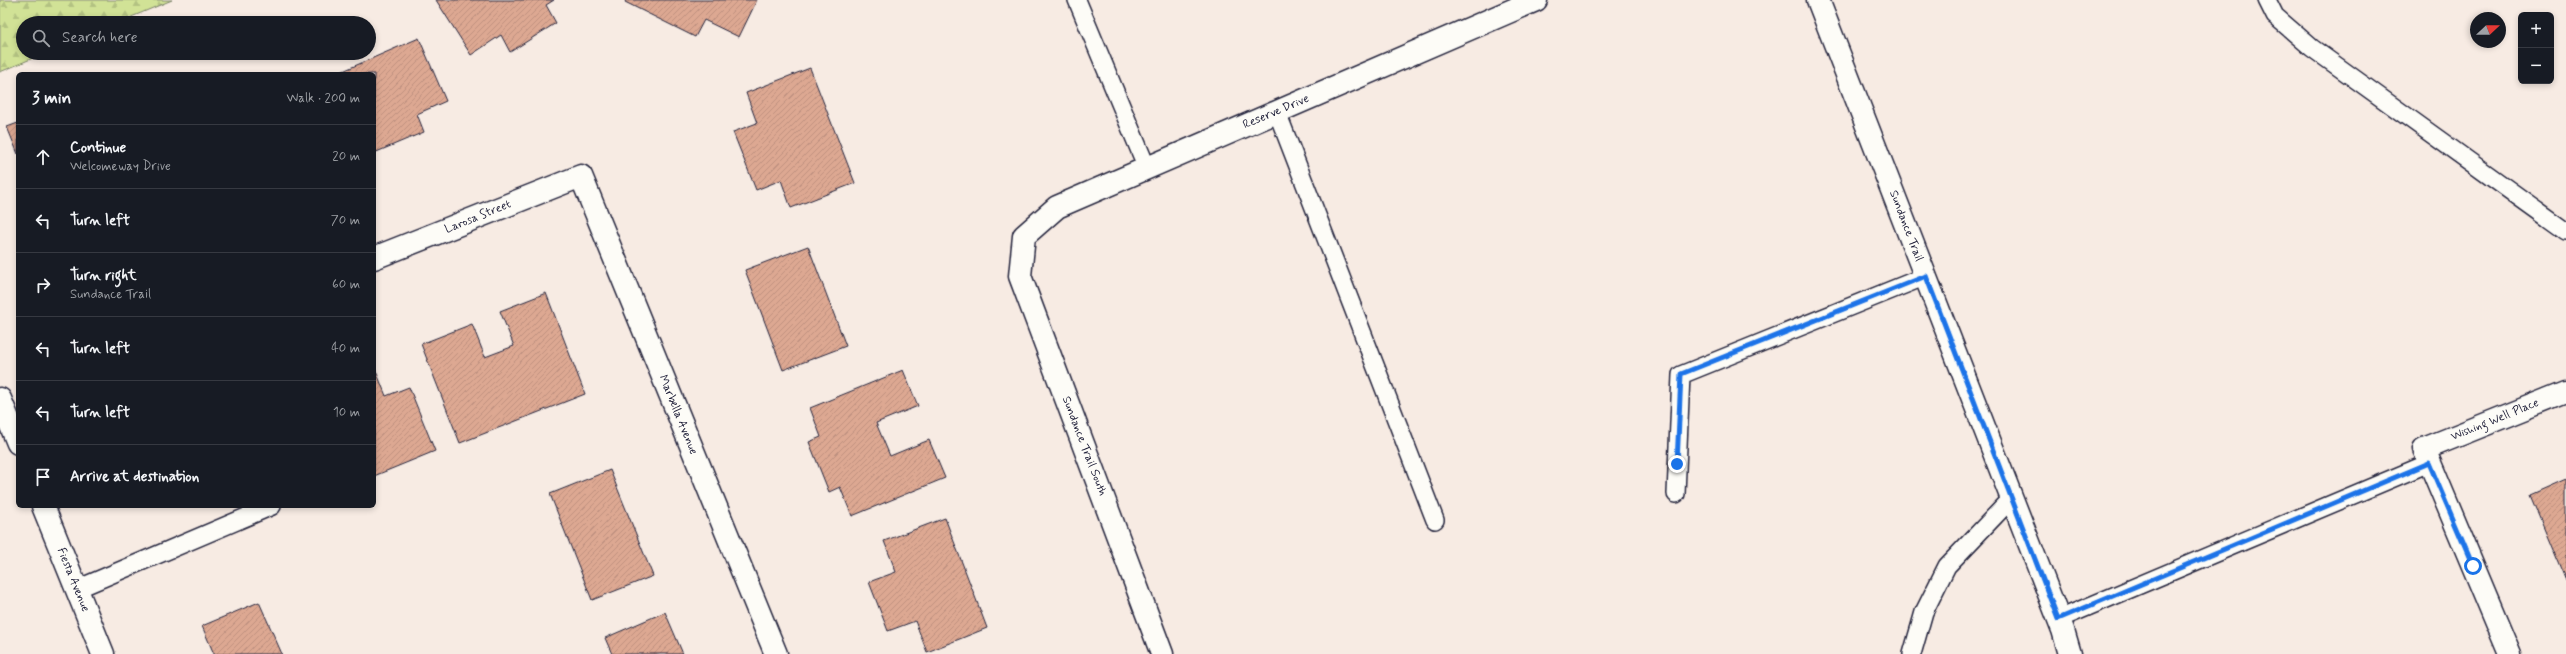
<!DOCTYPE html>
<html lang="en">
<head>
<meta charset="utf-8">
<style>
	body { margin:0; font-family:Mynerve,sans-serif; background:#242831; color:#f1f3f6 }
	.controls { position:absolute; right:12px; top:12px; display:grid; overflow:hidden; border-radius:6px; box-shadow:0 2px 6px #0003 }
	.controls button { width:36px; height:36px; display:grid; place-items:center; padding:0; border:0; border-bottom:1px solid #363941; background:#171b24; color:#f1f3f6; font:20px sans-serif }
	.compass { position:absolute; left:2470px; top:12px; width:36px; height:36px; border-radius:50%; background:#171b24; box-shadow:0 2px 6px #0003; rotate:68deg }
	.stop { position:absolute; width:12px; height:12px; margin:-9px; border:3px solid #1a73e8; border-radius:50%; background:#fff }
	.stop.end { background:#1a73e8; border-color:#fff; box-shadow:0 1px 4px #0008 }
	.list { margin:0; padding:0; list-style:none }
	h2 { display:flex; justify-content:space-between; align-items:center; height:52px; margin:0; padding:0 16px; font-size:17px }
	h2 small { font-size:13px; font-weight:400; color:#9ea1a6 }
	.list li { display:grid; grid-template-columns:26px 1fr auto; gap:12px; align-items:center; box-sizing:border-box; height:64px; padding:0 16px; border-top:1px solid #363941 }
	.list b { display:block; font-size:15px; white-space:nowrap }
	.list p { margin:0; font-size:13px; white-space:nowrap; color:#9ea1a6 }
	.list em { font-size:13px; font-style:normal; color:#9ea1a6 }
	.icon { flex:none; width:22px; height:22px; fill:none; stroke:currentColor; stroke-width:2; stroke-linecap:round; stroke-linejoin:round }
	.map { position:relative; flex:none; width:2566px; height:654px; overflow:hidden }
	.search { position:absolute; background:#171b24; box-shadow:0 2px 6px #0003; left:16px; top:16px; width:360px; height:44px; display:flex; align-items:center; gap:10px; box-sizing:border-box; padding:0 14px; border-radius:22px; color:#9ea1a6; font-size:15px }
	.panel { position:absolute; background:#171b24; box-shadow:0 2px 6px #0003; left:16px; top:72px; width:360px; height:436px; border-radius:6px }
	.map>svg:first-child { display:block }
</style>
</head>
<body>
<div class="map">
<svg width="2566" height="654" viewBox="0 0 2566 654">
	<defs>
		<pattern id="forest-firs" width="22" height="20" patternUnits="userSpaceOnUse"><rect width="22" height="20" fill="#d1e296"/><path d="M5 1l3.5 6h-7zM16 11l3.5 6h-7z" fill="#b3c282"/></pattern>
		<pattern id="building-hatch" width="6" height="6" patternUnits="userSpaceOnUse"><rect width="6" height="6" fill="#dda892"/><path d="M-1 1l2-2M0 6l6-6M5 7l2-2" fill="none" stroke="#bd907f"/></pattern>
	</defs>
	<rect width="100%" height="100%" fill="#f7ebe3"/>
	<filter id="ink" filterUnits="userSpaceOnUse"><feTurbulence type="fractalNoise" baseFrequency=".025" numOctaves="2"/><feDisplacementMap in="SourceGraphic" scale="8" xChannelSelector="R" yChannelSelector="G"/><feConvolveMatrix kernelMatrix="1 2 1 2 8 2 1 2 1" color-interpolation-filters="sRGB"/></filter>
	<g filter="url(#ink)">
		<polygon fill="url(#forest-firs)" stroke="#7a8268" points="0,0 172,0 117,23 23,23 23,53 45,53 0,72"/>
		<g fill="url(#building-hatch)" stroke="#22223b">
			<polygon points="436,0 554,0 546,5 556,23 510,52 501,35 471,55"/>
			<polygon points="626,0 757,0 739,37 704,20 695,37 625,2"/>
			<polygon points="419,38 446,101 417,114 424,132 374,153 374,74 336,74"/>
			<polygon points="810,68 855,183 791,208 781,180 756,190 733,132 757,123 746,93"/>
			<polygon points="18,123 18,154 7,127"/>
			<polygon points="808,246 846,346 783,370 745,270"/>
			<polygon points="546,293 585,394 460,443 421,344 472,324 485,357 514,346 500,311"/>
			<polygon points="374,366 386,396 409,387 435,451 374,476"/>
			<polygon points="903,370 918,406 876,423 890,456 929,440 945,478 852,516 840,487 829,492 809,442 821,437 810,408"/>
			<polygon points="610,470 653,576 592,600 550,494"/>
			<polygon points="2566,479 2566,581 2530,495"/>
			<polygon points="945,518 987,628 927,652 915,621 888,631 869,582 896,572 884,541"/>
			<polygon points="259,602 282,654 214,654 202,626"/>
			<polygon points="665,612 683,654 612,654 605,638"/>
		</g>
		<g fill="none" stroke-linecap="round" stroke-linejoin="round">
			<defs>
				<g id="service">
					<polyline points="1077,0 1147,168"/>
					<polyline points="2267,0 2275,16 2312,48 2566,231"/>
					<polyline points="1277,112 1435,520"/>
					<polyline points="1676,494 1681,375 1926,276"/>
					<polyline points="77,589 272,506"/>
					<polyline points="2059,619 2429,463"/>
					<polyline points="1912,654 1924,612 1947,566 2012,498"/>
				</g>
				<g id="minor">
					<polyline points="1818,0 2063,630 2070,654"/>
					<polyline points="374,258 581,176 776,654"/>
					<polyline points="0,399 18,443"/>
					<polyline points="43,506 103,654"/>
					<polyline points="1162,654 1020,276 1024,236 1057,207 1536,0"/>
					<polyline points="2510,654 2424,449 2566,392"/>
				</g>
			</defs>
			<use href="#service" stroke="#22223b" stroke-width="20"/>
			<use href="#minor" stroke="#22223b" stroke-width="25"/>
			<use href="#service" stroke="#fdfcf7" stroke-width="17"/>
			<use href="#minor" stroke="#fdfcf7" stroke-width="22"/>
		</g>
	</g>
	<g fill="none" stroke-linecap="round" stroke-linejoin="round" filter="url(#ink)">
		<polyline stroke="#1a73e8" stroke-width="5" points="1677,464 1681,374 1926,276 2058,619 2429,463 2473,566"/>
	</g>
	<g text-anchor="middle" dominant-baseline="central" stroke-width="4" stroke-linejoin="round" paint-order="stroke">
		<g font-size="12" fill="#22223b" stroke="#fdfcf7">
			<text transform="translate(1276 112) rotate(-23)">Reserve Drive</text>
			<text transform="translate(478 217) rotate(-22)">Larosa Street</text>
			<text transform="translate(1906 226) rotate(69)">Sundance Trail</text>
			<text transform="translate(678 415) rotate(68)">Marbella Avenue</text>
			<text transform="translate(2495 420) rotate(-22)">Wishing Well Place</text>
			<text transform="translate(1084 446) rotate(69)">Sundance Trail South</text>
			<text transform="translate(73 580) rotate(68)">Fiesta Avenue</text>
		</g>
	</g>
</svg>
<div class="controls">
<button>+</button>
<button>−</button>
</div>
<svg class="compass" viewBox="-18 -18 36 36"><path d="M0-13l5 13h-10z" fill="#e53935"/><path d="M0 13l5-13h-10z" fill="#9ea1a6"/></svg>
<div class="stop" style="left:2473px;top:566px"></div>
<div class="stop end" style="left:1677px;top:464px"></div>
<div class="search"><svg class="icon" aria-label="search" viewBox="0 0 24 24"><circle cx="10" cy="10" r="6"/><path d="M15 15l6 6"/></svg>Search here</div>
<section class="panel">
<h2>3 min<small>Walk · 200 m</small></h2>
<ul class="list">
<li><svg class="icon" aria-label="ahead" viewBox="0 0 24 24"><path d="M12 20V5M6 11l6-6 6 6"/></svg><div><b>Continue</b><p>Welcomeway Drive</p></div><em>20 m</em></li>
<li><svg class="icon" aria-label="left" viewBox="0 0 24 24"><path d="M17 20v-9H6M10 6l-5 5 5 5"/></svg><div><b>Turn left</b></div><em>70 m</em></li>
<li><svg class="icon" aria-label="right" viewBox="0 0 24 24"><path d="M7 20v-9h11M14 6l5 5-5 5"/></svg><div><b>Turn right</b><p>Sundance Trail</p></div><em>60 m</em></li>
<li><svg class="icon" aria-label="left" viewBox="0 0 24 24"><path d="M17 20v-9H6M10 6l-5 5 5 5"/></svg><div><b>Turn left</b></div><em>40 m</em></li>
<li><svg class="icon" aria-label="left" viewBox="0 0 24 24"><path d="M17 20v-9H6M10 6l-5 5 5 5"/></svg><div><b>Turn left</b></div><em>10 m</em></li>
<li><svg class="icon" aria-label="arrive" viewBox="0 0 24 24"><path d="M6 21V4h12l-3 4 3 4H6"/></svg><div><b>Arrive at destination</b></div></li>
</ul>
</section>
</div>
</body>
</html>
